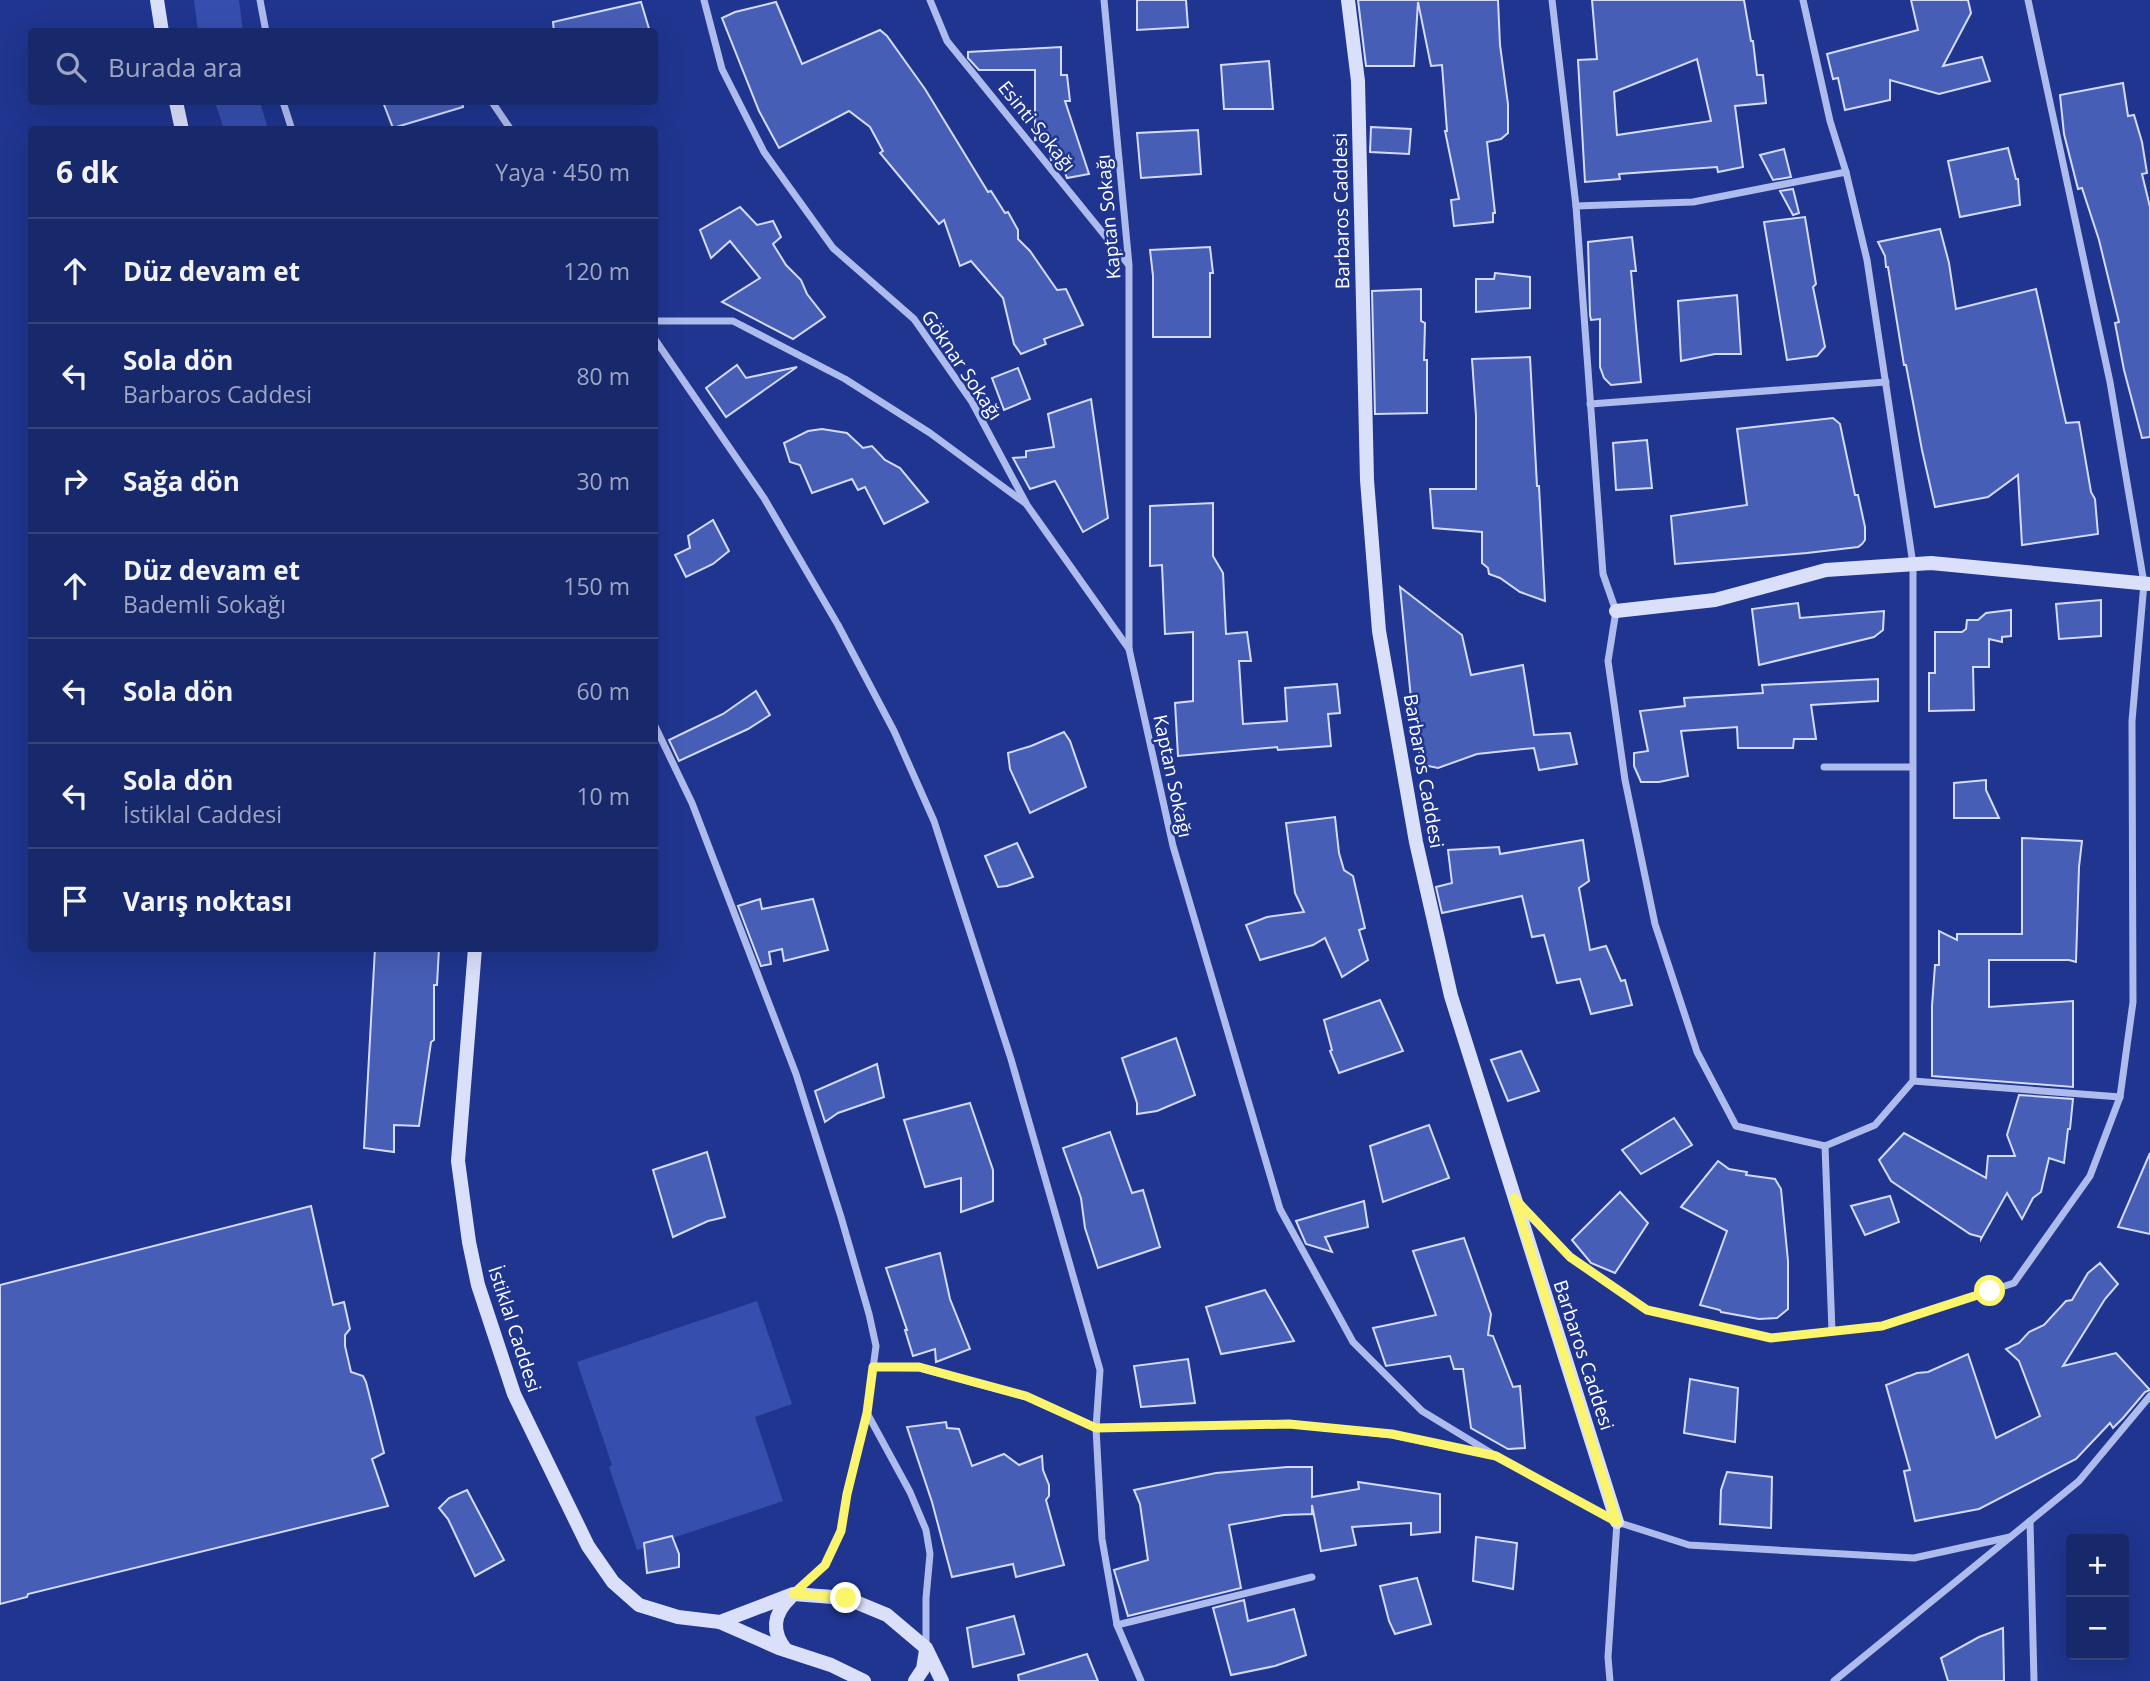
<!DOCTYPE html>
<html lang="tr">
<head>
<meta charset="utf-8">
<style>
	body { margin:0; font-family:"Open Sans",sans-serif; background:#243473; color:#f1f3f6 }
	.controls { position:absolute; right:21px; bottom:21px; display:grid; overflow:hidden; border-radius:7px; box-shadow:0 7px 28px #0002 }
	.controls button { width:63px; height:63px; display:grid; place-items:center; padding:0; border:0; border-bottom:2px solid #36447e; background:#17286b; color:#f1f3f6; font:35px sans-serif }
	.stop { position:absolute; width:21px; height:21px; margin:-16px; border:5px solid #fbf46d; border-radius:50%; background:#fff }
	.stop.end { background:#fbf46d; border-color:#fff; box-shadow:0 2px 7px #0008 }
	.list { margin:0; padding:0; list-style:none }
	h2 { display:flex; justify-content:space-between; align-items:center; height:91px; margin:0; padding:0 28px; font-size:30px }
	h2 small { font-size:23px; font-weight:400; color:#9ea6c1 }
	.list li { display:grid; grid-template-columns:46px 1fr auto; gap:21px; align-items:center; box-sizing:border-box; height:105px; padding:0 28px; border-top:2px solid #36447e }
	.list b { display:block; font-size:26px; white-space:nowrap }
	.list p { margin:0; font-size:23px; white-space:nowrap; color:#9ea6c1 }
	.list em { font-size:23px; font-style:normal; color:#9ea6c1 }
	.icon { flex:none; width:38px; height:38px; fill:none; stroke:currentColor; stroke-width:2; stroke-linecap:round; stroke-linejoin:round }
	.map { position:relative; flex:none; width:2150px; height:1681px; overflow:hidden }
	.search { position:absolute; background:#17286b; box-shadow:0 7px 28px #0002; left:28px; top:28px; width:630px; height:77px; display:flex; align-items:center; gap:18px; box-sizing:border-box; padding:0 24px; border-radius:7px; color:#9ea6c1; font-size:26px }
	.panel { position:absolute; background:#17286b; box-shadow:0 7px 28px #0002; left:28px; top:126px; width:630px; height:826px; border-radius:7px }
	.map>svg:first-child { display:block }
</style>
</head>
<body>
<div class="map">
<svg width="2150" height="1681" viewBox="0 0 2150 1681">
	<rect width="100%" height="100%" fill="#1f358f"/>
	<g fill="#364fae">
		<polygon points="194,0 239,0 243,31 198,31"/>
		<polygon points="215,102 260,102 268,129 224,129"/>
		<polygon points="757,1301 792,1404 755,1417 783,1501 637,1550 609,1467 612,1465 577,1362"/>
	</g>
	<g fill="#475eb7" stroke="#d3dbf9" stroke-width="2" fill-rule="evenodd">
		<polygon points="1137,0 1186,0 1188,27 1137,30"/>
		<polygon points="1358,0 1498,0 1500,45 1508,104 1508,133 1501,139 1487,142 1495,213 1493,213 1493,222 1454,226 1451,200 1459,199 1445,131 1447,131 1442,65 1431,66 1418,2 1414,66 1366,66"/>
		<path d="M 1592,0 L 1744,0 L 1751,41 L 1753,41 L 1757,75 L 1763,75 L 1766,103 L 1735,106 L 1743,167 L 1718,172 L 1717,167 L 1619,174 L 1620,179 L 1585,182 L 1578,60 L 1597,59 ZM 1697,59 L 1711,121 L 1617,135 L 1614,92 Z"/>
		<polygon points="1911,0 1968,0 1971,13 1943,66 1982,57 1990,81 1939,94 1890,80 1890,100 1845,110 1838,78 1833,79 1827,54 1918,30"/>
		<polygon points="641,2 650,32 554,32 553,22"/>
		<polygon points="776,2 802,64 880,30 887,36 925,89 988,192 991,191 1005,213 1008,212 1018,230 1018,239 1030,251 1057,290 1066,289 1083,325 1044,339 1046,344 1021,354 1014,344 1003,298 971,261 960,266 944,220 939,224 880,153 883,151 870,127 849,111 779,148 759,111 722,18 735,12"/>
		<polygon points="1061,47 1061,75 1067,75 1070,101 1065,101 1089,174 1067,178 1059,156 1051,160 1048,135 1035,140 1035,70 979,70 968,58 968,52"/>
		<polygon points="1269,61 1273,109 1224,109 1221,65"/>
		<polygon points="2123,83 2128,116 2134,115 2142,142 2147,173 2142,174 2150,207 2150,437 2142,438 2124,370 2115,323 2119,322 2099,240 2082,188 2078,189 2064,134 2060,95"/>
		<polygon points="383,102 462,102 463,107 393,128"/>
		<polygon points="1371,127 1411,129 1409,154 1370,152"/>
		<polygon points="1198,130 1201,174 1141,178 1137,133"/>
		<polygon points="2008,148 2016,179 2018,179 2020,205 1960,217 1948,161"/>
		<polygon points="1784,149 1791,177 1773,180 1760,155"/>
		<polygon points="1793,189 1799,213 1793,215 1780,191"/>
		<polygon points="740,207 757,225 773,221 781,237 773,244 786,265 801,280 807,294 825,317 793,339 722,302 760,278 730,241 711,258 700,230"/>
		<polygon points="1805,217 1816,284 1813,287 1825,347 1817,356 1787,360 1764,222"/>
		<polygon points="1940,229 1949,263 1956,309 2036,289 2066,423 2079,422 2091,492 2095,499 2098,534 2022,545 2018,475 1988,497 1935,507 1922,450 1906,365 1904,365 1888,267 1886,267 1885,256 1878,242"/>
		<polygon points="1632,237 1636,271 1631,271 1641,382 1611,385 1604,378 1600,367 1600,319 1591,320 1590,315 1588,242"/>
		<polygon points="1210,247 1213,273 1210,273 1210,337 1153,337 1153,276 1150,250"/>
		<polygon points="1495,273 1530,277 1530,308 1476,312 1476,279 1494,279"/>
		<polygon points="1421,289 1421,321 1425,323 1424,360 1427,360 1427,413 1375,414 1372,291"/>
		<polygon points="1737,295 1741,354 1715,354 1681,361 1678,301"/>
		<polygon points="1530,357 1537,486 1539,486 1545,601 1520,592 1500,578 1489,574 1488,568 1482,563 1482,532 1433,528 1430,489 1476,489 1476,416 1472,359"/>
		<polygon points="737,365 746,378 797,367 726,417 706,388"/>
		<polygon points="1018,368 1030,399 1004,410 992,378"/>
		<polygon points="1091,399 1108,518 1083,532 1055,481 1030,489 1013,458 1026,457 1026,451 1054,447 1048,414"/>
		<polygon points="1833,418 1840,424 1855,495 1858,495 1865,527 1865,540 1862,544 1858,547 1807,553 1675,564 1671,516 1747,505 1737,429"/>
		<polygon points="822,429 847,433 863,448 872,446 885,460 900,468 928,502 884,524 865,487 858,490 852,479 812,493 800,465 790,462 784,443 808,431"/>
		<polygon points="1647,440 1652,488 1616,490 1613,443"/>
		<polygon points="1213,503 1213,556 1223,573 1226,634 1247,632 1251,661 1239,661 1243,724 1287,721 1285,688 1337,684 1340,713 1328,714 1331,746 1278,750 1277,747 1178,756 1175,703 1193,701 1193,632 1165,634 1162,565 1150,566 1150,506"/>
		<polygon points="713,520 729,551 713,564 686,577 675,555 690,548 688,536"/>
		<polygon points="1400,587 1462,635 1471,675 1523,665 1534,735 1570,733 1577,764 1539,770 1534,748 1477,754 1438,768 1423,765 1417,745 1417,719 1413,719"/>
		<polygon points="2101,600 2101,636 2059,639 2056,604"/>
		<polygon points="1798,603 1800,618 1884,611 1883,630 1874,637 1759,665 1752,609"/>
		<polygon points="2011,610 2011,636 2002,637 2002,642 1989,639 1989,667 1973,667 1974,710 1929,711 1929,673 1935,673 1935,632 1962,632 1966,629 1967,620 1978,620 1986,613"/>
		<polygon points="1878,679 1878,701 1811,705 1816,739 1794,739 1793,748 1738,748 1737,727 1681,731 1688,776 1659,782 1641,782 1634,766 1634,753 1648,751 1640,711 1685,706 1684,698 1763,693 1762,685"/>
		<polygon points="756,691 770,715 748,729 679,761 669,740 723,714"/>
		<polygon points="1064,732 1070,741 1086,787 1030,813 1010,769 1008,753 1031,746"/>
		<polygon points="1986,780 1986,790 1999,818 1954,818 1954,783"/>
		<polygon points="1335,817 1339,853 1344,870 1353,876 1365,928 1359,930 1368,960 1342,977 1325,938 1313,945 1260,960 1246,925 1267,917 1304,912 1295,893 1286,823"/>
		<polygon points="2022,838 2082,841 2079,867 2076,962 2069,960 1989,960 1989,1007 2073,1001 2073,1087 1932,1076 1932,1006 1935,965 1939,965 1939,931 1957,940 1957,934 2022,934"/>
		<polygon points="1583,840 1589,881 1579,888 1590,950 1606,946 1621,981 1625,980 1632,1005 1591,1014 1580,979 1557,983 1544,935 1532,937 1522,896 1442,913 1436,887 1452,883 1448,850 1499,847 1500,854"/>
		<polygon points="1017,843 1033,877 1007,886 998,887 985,856"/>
		<polygon points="760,899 762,909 813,899 828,950 784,961 782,949 769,952 771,964 761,966 738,906"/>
		<polygon points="375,948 439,948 437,985 434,985 434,1040 431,1042 419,1126 394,1125 394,1152 364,1148"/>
		<polygon points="1380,1000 1403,1051 1339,1073 1330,1051 1332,1050 1324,1020"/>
		<polygon points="1176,1038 1195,1095 1157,1111 1137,1114 1137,1103 1122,1058"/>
		<polygon points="1521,1051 1539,1091 1508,1101 1491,1060"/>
		<polygon points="877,1064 884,1097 838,1113 825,1122 815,1091"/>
		<polygon points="2019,1095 2073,1099 2070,1129 2068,1129 2064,1163 2049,1158 2041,1192 2033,1198 2022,1219 2007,1193 1981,1239 1981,1237 1970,1234 1891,1181 1879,1160 1904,1133 1986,1178 1988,1156 2015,1156 2007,1135"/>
		<polygon points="970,1103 993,1170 993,1201 961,1212 961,1178 925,1187 904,1120"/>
		<polygon points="1674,1118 1692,1145 1641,1174 1622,1150"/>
		<polygon points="1429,1125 1449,1178 1383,1202 1370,1146"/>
		<polygon points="1110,1132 1132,1193 1143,1190 1160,1247 1098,1268 1085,1228 1081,1198 1063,1148"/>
		<polygon points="707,1152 725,1217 708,1221 673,1237 653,1170"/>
		<polygon points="2150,1153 2150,1234 2118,1227"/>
		<polygon points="1718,1161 1729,1169 1747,1172 1746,1175 1775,1179 1781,1189 1788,1261 1788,1309 1777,1318 1759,1319 1721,1312 1720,1310 1700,1305 1727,1231 1681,1207"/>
		<polygon points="1620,1192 1648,1223 1615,1273 1591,1263 1572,1240"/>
		<polygon points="1890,1196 1899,1222 1865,1235 1851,1206"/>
		<polygon points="1364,1201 1368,1227 1325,1237 1332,1252 1306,1244 1296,1221"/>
		<polygon points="311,1206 333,1305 344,1302 350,1329 345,1335 345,1346 351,1372 363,1376 366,1382 384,1453 372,1459 388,1506 28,1594 27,1597 0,1604 0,1285"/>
		<polygon points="1464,1238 1491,1314 1488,1335 1493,1336 1513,1387 1520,1386 1525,1448 1508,1449 1471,1428 1463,1369 1454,1369 1450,1356 1386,1366 1373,1328 1436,1315 1413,1251"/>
		<polygon points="940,1253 950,1299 970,1349 936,1362 935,1349 913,1356 905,1330 907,1330 886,1268"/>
		<polygon points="2100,1263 2118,1284 2105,1299 2063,1366 2116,1353 2150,1390 2145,1392 2123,1418 2113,1428 2110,1423 2076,1459 1979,1509 1915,1521 1904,1471 1910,1470 1886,1385 1917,1373 1928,1372 1968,1354 1996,1438 2040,1416 2019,1361 2006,1349 2019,1343 2029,1332 2044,1325 2066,1301 2072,1300 2088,1273"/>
		<polygon points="1265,1290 1294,1341 1221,1354 1206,1307"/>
		<polygon points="1188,1359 1195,1403 1141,1407 1134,1366"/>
		<polygon points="1690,1379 1738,1388 1735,1442 1684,1433"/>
		<polygon points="946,1422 947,1428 959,1429 972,1466 1004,1454 1019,1465 1042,1456 1043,1470 1049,1485 1049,1496 1046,1500 1064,1565 1016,1577 1013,1564 952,1577 932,1502 907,1427"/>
		<polygon points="1287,1467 1312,1467 1312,1497 1359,1489 1358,1482 1440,1494 1440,1532 1411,1535 1411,1523 1352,1527 1356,1545 1321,1551 1312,1505 1312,1514 1284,1515 1229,1525 1241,1588 1128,1616 1114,1570 1148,1560 1140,1504 1134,1490 1216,1473"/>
		<polygon points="1727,1472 1772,1477 1771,1528 1720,1524 1721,1490"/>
		<polygon points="467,1490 504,1560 475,1576 448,1519 439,1508 449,1498"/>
		<polygon points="672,1536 679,1554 679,1567 647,1573 644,1543"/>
		<polygon points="1476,1537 1517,1543 1513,1589 1473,1581"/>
		<polygon points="1417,1578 1431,1624 1395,1634 1389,1621 1380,1586"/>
		<polygon points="1244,1600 1248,1621 1294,1609 1306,1655 1275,1666 1231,1675 1213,1608"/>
		<polygon points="1014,1616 1024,1654 973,1667 967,1628"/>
		<polygon points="2003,1628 2004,1681 1948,1681 1941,1658 1979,1637"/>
		<polygon points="1087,1654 1098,1681 1019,1681 1018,1675"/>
	</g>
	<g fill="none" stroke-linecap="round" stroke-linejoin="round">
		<g stroke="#aebbed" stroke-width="7">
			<polyline points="260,0 266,32"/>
			<polyline points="704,0 722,69 764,152 833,248 914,319 972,402 1027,505 1129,649"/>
			<polyline points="930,0 947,41 1128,264"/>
			<polyline points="1104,0 1129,265 1129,649 1173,846 1280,1209 1353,1342 1422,1411 1496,1456 1617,1522 1689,1545 1914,1558 2010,1537"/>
			<polyline points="1552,0 1576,206 1603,574 1616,611 1608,661 1625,780 1655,924 1697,1052 1736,1126 1825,1146 1875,1125 1913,1081 1913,564 1867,260 1846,172 1830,121 1803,0"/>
			<polyline points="283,102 292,130"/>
			<polyline points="492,102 511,130"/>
			<polyline points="1576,206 1693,202 1846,172"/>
			<polyline points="654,321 733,321 845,379 930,433 1025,503"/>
			<polyline points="654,338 764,498 838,625 894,731 934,821 1011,1059 1100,1370 1096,1428 1102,1539 1117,1625 1141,1681"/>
			<polyline points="1590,404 1886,382"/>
			<polyline points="654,724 692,803 796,1074 841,1217 869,1314 876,1346 867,1413 847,1494 841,1531 825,1565 794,1593"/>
			<polyline points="1824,767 1912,767"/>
			<polyline points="1913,1081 2120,1097"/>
			<polyline points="1825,1146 1832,1331"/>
			<polyline points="1520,1205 1571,1257 1647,1310 1771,1338 1882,1326 2014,1283 2090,1176 2120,1097 2133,1002 2132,721 2144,583 2110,382 2028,0"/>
			<polyline points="873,1367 920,1368 1026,1397 1096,1428 1289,1424 1392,1435 1489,1455"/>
			<polyline points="867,1413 910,1492 926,1530 930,1554 926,1598 926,1648"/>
			<polyline points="2030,1521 2034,1681"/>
			<polyline points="1117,1625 1312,1577"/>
			<polyline points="1610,1681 1608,1657 1617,1522"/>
			<polyline points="1834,1681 2079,1481 2150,1396"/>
		</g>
		<g stroke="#dae0fa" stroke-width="14">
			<polyline points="157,0 162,32"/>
			<polyline points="1348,0 1358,81 1367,480 1379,631 1416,842 1451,996 1617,1522"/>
			<polyline points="176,102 182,130"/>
			<polyline points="1616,611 1715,600 1826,570 1931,563 2150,584"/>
			<polyline points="475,948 458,1161 469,1242 478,1285 514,1394 588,1546 613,1582 639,1605 678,1617 720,1622 779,1648 831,1665 864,1681"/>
			<polyline points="720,1622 793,1594 846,1598 887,1615 926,1648 942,1681"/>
			<path d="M 786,1650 C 771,1632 773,1614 790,1598"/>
			<polyline points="915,1681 923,1669 926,1650"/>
		</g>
	</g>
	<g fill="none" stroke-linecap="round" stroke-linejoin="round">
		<polyline stroke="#fbf46d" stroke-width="9" points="846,1598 793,1594 825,1565 841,1531 847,1494 867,1413 873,1367 919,1367 1026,1396 1096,1428 1289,1424 1392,1434 1496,1456 1617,1522 1514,1198 1570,1257 1647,1310 1771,1338 1882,1326 1990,1291"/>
	</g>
	<g text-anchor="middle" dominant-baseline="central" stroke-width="5" stroke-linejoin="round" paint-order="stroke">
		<g font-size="19" fill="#fff" stroke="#1f358f">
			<text transform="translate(1037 126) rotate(51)">Esinti Sokağı</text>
			<text transform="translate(1341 211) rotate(-91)">Barbaros Caddesi</text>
			<text transform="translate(1108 217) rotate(-95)">Kaptan Sokağı</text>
			<text transform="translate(962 365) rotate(56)">Göknar Sokağı</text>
			<text transform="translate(1424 771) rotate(80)">Barbaros Caddesi</text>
			<text transform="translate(1173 776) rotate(78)">Kaptan Sokağı</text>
			<text transform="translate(515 1329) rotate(72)">İstiklal Caddesi</text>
			<text transform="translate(1584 1355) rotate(72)">Barbaros Caddesi</text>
		</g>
	</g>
</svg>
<div class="controls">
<button>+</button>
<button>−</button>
</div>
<div class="stop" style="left:1990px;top:1291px"></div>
<div class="stop end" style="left:846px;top:1598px"></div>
<div class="search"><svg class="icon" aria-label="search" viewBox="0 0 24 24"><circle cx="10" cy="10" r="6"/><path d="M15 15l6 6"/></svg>Burada ara</div>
<section class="panel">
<h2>6 dk<small>Yaya · 450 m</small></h2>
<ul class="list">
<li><svg class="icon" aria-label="ahead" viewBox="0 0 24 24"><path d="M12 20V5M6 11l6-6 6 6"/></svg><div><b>Düz devam et</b></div><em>120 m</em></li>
<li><svg class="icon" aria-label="left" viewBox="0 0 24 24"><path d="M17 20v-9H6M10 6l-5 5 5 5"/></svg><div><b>Sola dön</b><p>Barbaros Caddesi</p></div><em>80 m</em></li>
<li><svg class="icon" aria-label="right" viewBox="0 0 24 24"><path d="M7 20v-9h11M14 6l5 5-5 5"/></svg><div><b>Sağa dön</b></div><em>30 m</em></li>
<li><svg class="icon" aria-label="ahead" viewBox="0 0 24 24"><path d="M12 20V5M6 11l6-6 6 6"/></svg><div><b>Düz devam et</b><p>Bademli Sokağı</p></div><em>150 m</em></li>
<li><svg class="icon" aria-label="left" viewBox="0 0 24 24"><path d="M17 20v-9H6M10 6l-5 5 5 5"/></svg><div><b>Sola dön</b></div><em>60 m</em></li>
<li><svg class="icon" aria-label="left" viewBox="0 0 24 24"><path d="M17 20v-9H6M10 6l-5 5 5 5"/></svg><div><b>Sola dön</b><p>İstiklal Caddesi</p></div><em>10 m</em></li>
<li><svg class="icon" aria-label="arrive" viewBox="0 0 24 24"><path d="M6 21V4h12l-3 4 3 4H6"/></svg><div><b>Varış noktası</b></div></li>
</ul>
</section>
</div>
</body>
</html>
